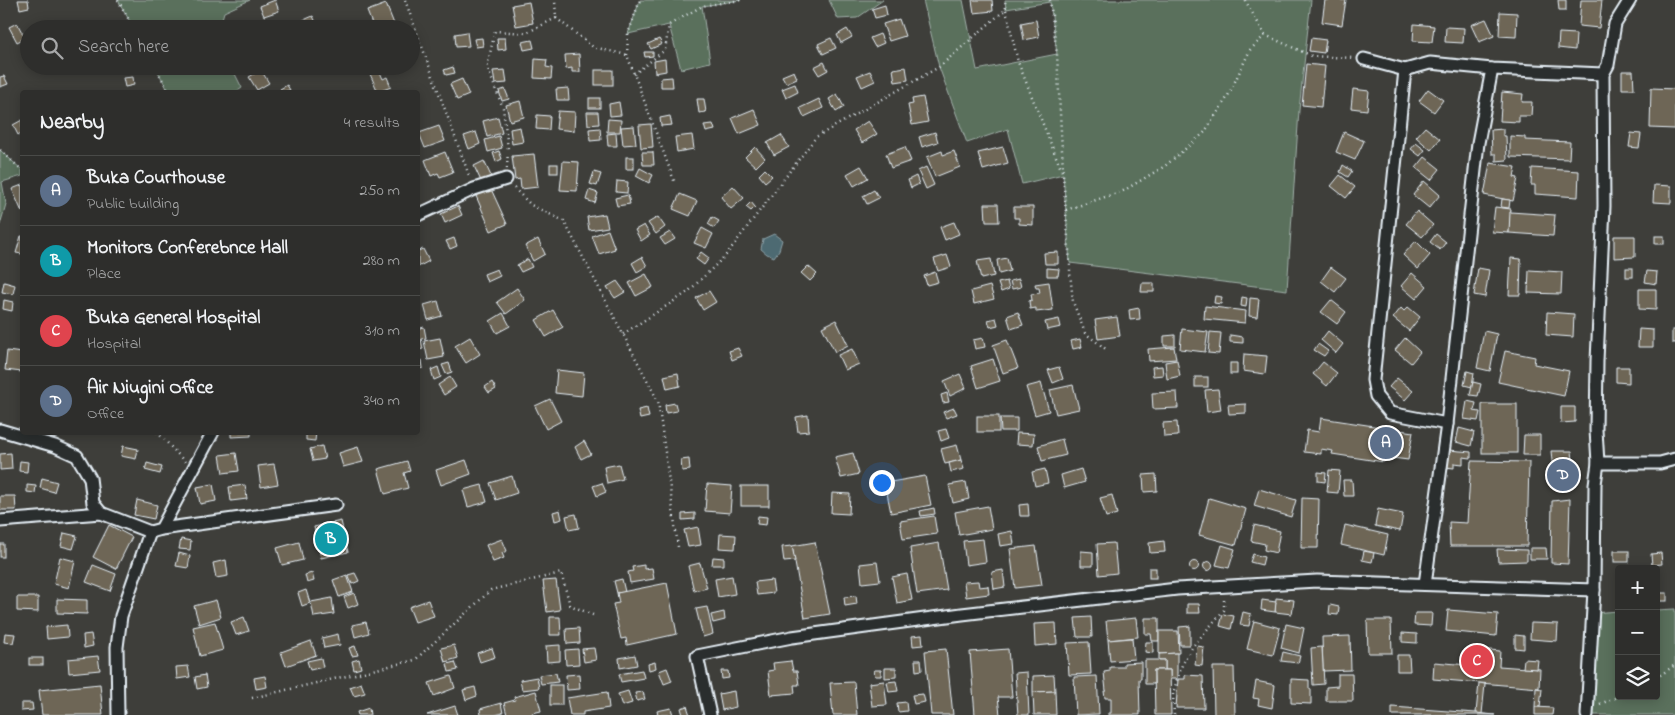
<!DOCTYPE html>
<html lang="en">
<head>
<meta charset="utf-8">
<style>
	body { margin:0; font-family:"Indie Flower",sans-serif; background:#363634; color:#f1f3f6 }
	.controls { position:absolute; right:15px; bottom:15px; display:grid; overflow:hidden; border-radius:5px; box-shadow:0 2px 12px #0003 }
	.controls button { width:45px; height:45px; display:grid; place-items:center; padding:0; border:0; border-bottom:1px solid #494a48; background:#2e2e2c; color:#f1f3f6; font:25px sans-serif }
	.you { position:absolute; left:881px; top:482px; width:18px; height:18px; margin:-12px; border:4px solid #fff; border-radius:50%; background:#1a73e8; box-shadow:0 0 0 8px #1a73e833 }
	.badge { display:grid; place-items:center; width:32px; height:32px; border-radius:50%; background:#1a73e8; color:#fff; font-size:16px; font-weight:700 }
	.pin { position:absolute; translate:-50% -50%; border:2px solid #fff; box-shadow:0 1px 5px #0006 }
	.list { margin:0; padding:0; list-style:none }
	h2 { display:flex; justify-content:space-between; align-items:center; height:65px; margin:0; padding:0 20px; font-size:21px }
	h2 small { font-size:16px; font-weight:400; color:#a7a8a9 }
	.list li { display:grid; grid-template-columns:32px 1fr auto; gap:15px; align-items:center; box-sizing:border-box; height:70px; padding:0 20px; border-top:1px solid #494a48 }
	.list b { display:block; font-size:19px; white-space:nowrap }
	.list p { margin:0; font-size:16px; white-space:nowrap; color:#a7a8a9 }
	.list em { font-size:16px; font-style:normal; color:#a7a8a9 }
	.icon { flex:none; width:28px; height:28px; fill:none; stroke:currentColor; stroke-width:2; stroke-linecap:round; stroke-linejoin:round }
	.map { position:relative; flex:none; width:1675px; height:715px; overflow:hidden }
	.search { position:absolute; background:#2e2e2c; box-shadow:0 2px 12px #0003; left:20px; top:20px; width:400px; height:55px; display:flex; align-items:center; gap:12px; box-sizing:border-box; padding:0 18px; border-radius:28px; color:#a7a8a9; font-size:19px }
	.panel { position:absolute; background:#2e2e2c; box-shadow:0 2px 12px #0003; left:20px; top:90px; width:400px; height:345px; border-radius:5px }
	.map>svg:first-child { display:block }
</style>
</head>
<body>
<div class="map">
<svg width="1675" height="715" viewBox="0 0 1675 715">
	<rect width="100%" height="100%" fill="#3e3e3a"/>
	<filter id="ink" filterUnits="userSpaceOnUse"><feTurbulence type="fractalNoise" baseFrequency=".02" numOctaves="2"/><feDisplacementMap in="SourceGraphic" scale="10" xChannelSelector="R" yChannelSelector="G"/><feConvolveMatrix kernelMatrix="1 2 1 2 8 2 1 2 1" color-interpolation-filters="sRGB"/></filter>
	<g filter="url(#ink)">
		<g fill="#5a705b" stroke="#a1b0aa">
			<polygon points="118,0 250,0 224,12 219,29 134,29"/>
			<polygon points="640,0 741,0 702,6 710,62 681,69 669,25 628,34"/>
			<polygon points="829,0 883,0 857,18 838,19"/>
			<polygon points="923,0 963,0 977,70 1057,54 1050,2 1006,9 1005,0 1311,0 1299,110 1287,290 1070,263 1063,174 1022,184 1008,129 967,143 939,67"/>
			<polygon points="155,66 231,66 242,88 236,92 169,92"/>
			<polygon points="0,150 22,170 22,176 2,182 6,204 0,225"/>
			<polygon points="1675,609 1675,715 1587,715 1593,613 1619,611 1619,696 1656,696 1656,610"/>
		</g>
		<polygon fill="#4e6b72" stroke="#8ca1a8" points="774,234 782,240 779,250 774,257 767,254 761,249 763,239"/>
		<g fill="#6e6656" stroke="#e8f1f8">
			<polygon points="18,0 28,0 29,7 20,9"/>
			<polygon points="275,0 279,11 264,16 260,6"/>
			<polygon points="972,0 992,0 993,11 974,13"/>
			<polygon points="1325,0 1346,0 1342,25 1322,22"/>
			<polygon points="1558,0 1566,0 1566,10 1559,10"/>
			<polygon points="1581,0 1602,0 1599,28 1579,26"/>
			<polygon points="529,2 533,23 516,26 512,5"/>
			<polygon points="386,4 396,29 374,29 367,11"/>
			<polygon points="885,5 887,15 875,18 872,9"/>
			<polygon points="1500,12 1517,13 1516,37 1499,36"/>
			<polygon points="313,16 319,29 302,29 299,22"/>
			<polygon points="899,19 905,36 889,41 883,24"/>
			<polygon points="1486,19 1494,36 1479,42 1471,25"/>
			<polygon points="1036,20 1039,37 1024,40 1021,23"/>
			<polygon points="238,21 239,29 228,29 227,22"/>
			<polygon points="17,23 25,38 17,42 9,27"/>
			<polygon points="1414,24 1434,26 1432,42 1413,41"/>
			<polygon points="1446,27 1464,28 1463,43 1445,42"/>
			<polygon points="847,29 852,37 841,43 837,35"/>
			<polygon points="467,32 469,46 456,47 455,34"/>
			<polygon points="1559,33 1576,34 1575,50 1558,48"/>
			<polygon points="880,34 884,43 875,47 870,38"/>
			<polygon points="482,38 483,46 476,47 474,39"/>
			<polygon points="497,38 505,38 506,49 498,50"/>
			<polygon points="831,38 836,48 823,54 818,44"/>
			<polygon points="1311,38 1326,40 1324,53 1309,51"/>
			<polygon points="659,39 662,44 651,49 648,44"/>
			<polygon points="532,40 534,48 524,50 522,42"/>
			<polygon points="644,52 653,52 653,56 645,57"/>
			<polygon points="579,54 580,72 572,72 572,68 566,69 565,55"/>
			<polygon points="535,59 547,60 546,67 552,68 551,79 534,78"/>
			<polygon points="665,59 666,71 655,73 654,61"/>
			<polygon points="824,62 828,70 819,75 814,67"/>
			<polygon points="1306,64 1325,66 1321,107 1302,105"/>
			<polygon points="453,67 455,73 446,75 444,70"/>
			<polygon points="906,67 908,80 895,82 893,69"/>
			<polygon points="261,70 269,83 257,90 249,77"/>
			<polygon points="379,70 383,79 387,77 391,87 378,92 370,74"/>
			<polygon points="505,70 507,83 495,84 493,71"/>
			<rect x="595" y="70" width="18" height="15"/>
			<polygon points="794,71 797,78 786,83 782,76"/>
			<polygon points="870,71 875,81 862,87 857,76"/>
			<polygon points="1622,71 1633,71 1634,89 1622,89"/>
			<polygon points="4,76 8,84 0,87 0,77"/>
			<polygon points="133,77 134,85 125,87 123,78"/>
			<polygon points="672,77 673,87 661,87 661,78"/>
			<polygon points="462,79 469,95 457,100 450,84"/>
			<polygon points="795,84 798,92 786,98 782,89"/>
			<polygon points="287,85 290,90 282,92 280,89"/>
			<polygon points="568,88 569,100 557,100 556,89"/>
			<polygon points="1651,88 1675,89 1675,129 1650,128"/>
			<polygon points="505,89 509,99 502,101 499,91"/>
			<polygon points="1353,89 1369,91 1367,110 1351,108"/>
			<polygon points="1428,89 1443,100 1434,112 1419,101"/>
			<polygon points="1502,92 1523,94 1522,102 1532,102 1531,116 1519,116 1519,122 1500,121"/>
			<polygon points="837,94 844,107 836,112 829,99"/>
			<polygon points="923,97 928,122 912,125 908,105 913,104 912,99"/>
			<rect x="589" y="98" width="11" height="10"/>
			<polygon points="697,99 704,99 706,112 699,113"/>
			<polygon points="819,99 823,108 804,117 800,108"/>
			<polygon points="520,101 524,117 510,121 506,105"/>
			<polygon points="619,102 621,115 610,116 609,104"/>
			<polygon points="754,109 761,125 739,134 732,118"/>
			<polygon points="558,111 575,112 574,131 556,129"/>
			<polygon points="587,112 598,112 599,124 588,125"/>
			<polygon points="537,115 550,116 549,130 536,129"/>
			<polygon points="670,116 672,125 661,126 660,118"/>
			<polygon points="498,117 502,133 487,137 483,121"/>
			<polygon points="608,119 621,120 620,132 607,132"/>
			<polygon points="22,120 22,132 18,135 13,125"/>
			<polygon points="868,121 877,134 862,143 854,130"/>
			<polygon points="651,124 653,147 641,148 639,125"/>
			<polygon points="713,124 715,130 706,132 704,125"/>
			<polygon points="439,126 445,141 425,148 419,133"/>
			<polygon points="634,126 636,144 623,145 621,127"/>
			<polygon points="520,127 523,142 512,144 510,129"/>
			<polygon points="1425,127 1440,139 1431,150 1416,137"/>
			<polygon points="600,128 601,140 590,141 589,129"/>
			<polygon points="1503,129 1503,136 1506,136 1507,160 1496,161 1496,154 1492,154 1491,130"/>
			<polygon points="476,132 480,144 469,149 464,136"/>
			<polygon points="935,132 938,142 922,147 919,137"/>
			<polygon points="1344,132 1364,141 1355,160 1336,152"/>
			<polygon points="616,133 617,146 608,146 607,134"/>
			<polygon points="1631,133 1641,134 1639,148 1629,147"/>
			<polygon points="692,135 694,149 677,152 675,137"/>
			<polygon points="781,135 789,147 774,155 767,143"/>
			<polygon points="499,136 502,148 488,152 485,140"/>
			<polygon points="1510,136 1525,137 1525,140 1570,142 1569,159 1510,157"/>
			<polygon points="1416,143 1425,150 1420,156 1411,149"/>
			<polygon points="755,147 765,158 756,167 745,157"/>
			<polygon points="905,147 911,161 891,168 886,154"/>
			<polygon points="1003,147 1008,163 983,170 978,153"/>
			<polygon points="499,151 502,159 496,162 493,153"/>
			<polygon points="942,151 943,155 954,151 960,167 935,177 927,157"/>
			<polygon points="445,152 453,172 440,177 438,173 431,176 425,160"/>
			<polygon points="642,152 653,152 654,165 643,165"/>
			<polygon points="534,154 538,187 521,189 520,179 515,180 512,156"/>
			<rect x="626" y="157" width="8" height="12"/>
			<polygon points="1425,157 1440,169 1431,180 1416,168"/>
			<polygon points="484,161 491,176 481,181 474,166"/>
			<polygon points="563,161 579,162 577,191 560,190"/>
			<polygon points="1490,163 1516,167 1514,177 1518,178 1513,201 1484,195"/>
			<rect x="550" y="164" width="8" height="9"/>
			<polygon points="1343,165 1352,171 1348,177 1340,172"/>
			<polygon points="861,166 868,178 854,186 847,174"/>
			<polygon points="926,167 934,185 926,189 918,171"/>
			<polygon points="640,168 653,175 649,183 636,176"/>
			<polygon points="1532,168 1579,171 1578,197 1535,194 1535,185 1531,185"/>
			<polygon points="765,169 772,176 765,182 759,175"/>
			<polygon points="594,172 601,174 597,186 590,184"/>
			<polygon points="1340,175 1355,187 1346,198 1331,186"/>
			<polygon points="916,176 919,184 911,188 908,180"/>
			<polygon points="617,181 628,182 627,193 616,192"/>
			<polygon points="1424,181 1440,195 1429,208 1413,195"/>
			<polygon points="22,185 22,212 12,189"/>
			<polygon points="1654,185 1671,186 1671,203 1653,202"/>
			<polygon points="733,186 744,198 731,209 721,197"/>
			<polygon points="491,189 507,224 491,231 476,196"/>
			<polygon points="589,190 598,193 595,203 586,200"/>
			<polygon points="874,190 879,198 867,204 863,196"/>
			<polygon points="680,194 697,201 690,216 673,209"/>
			<polygon points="628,195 630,204 617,206 615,198"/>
			<polygon points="1502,199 1510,200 1509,208 1501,207"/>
			<polygon points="751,202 755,207 751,211 746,207"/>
			<polygon points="985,204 998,204 999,222 986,222"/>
			<polygon points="458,206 462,215 445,223 441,214"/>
			<polygon points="1014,207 1033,207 1033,225 1019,224 1019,218 1014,218"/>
			<polygon points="1495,207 1511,209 1509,233 1492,232"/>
			<polygon points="1417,211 1433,225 1422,237 1406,224"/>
			<polygon points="1510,212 1555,215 1553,236 1509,233"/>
			<polygon points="605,214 608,227 589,230 587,217"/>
			<polygon points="658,217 665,227 656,234 648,223"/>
			<polygon points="712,217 719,221 714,228 708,224"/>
			<polygon points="954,222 959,234 945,240 940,227"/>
			<polygon points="644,225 650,235 641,241 635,230"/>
			<polygon points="702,228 713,234 706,248 694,243"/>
			<polygon points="608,230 615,249 599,254 592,236"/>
			<polygon points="670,232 675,239 665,245 660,238"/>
			<polygon points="1436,234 1446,242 1440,250 1430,242"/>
			<polygon points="21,236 22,236 22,254 16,253"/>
			<polygon points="1614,236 1635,236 1635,257 1614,258"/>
			<rect x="1655" y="236" width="9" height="8"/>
			<polygon points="454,238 457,246 450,249 446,241"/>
			<polygon points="538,239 545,254 533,261 525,246"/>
			<polygon points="1416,241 1430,255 1418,269 1403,255"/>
			<polygon points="423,249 429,261 418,267 418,251"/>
			<polygon points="701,252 709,258 704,265 696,259"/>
			<polygon points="1058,252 1058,264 1045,264 1044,253"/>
			<polygon points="947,255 951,267 938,271 934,259"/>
			<polygon points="642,257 647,266 637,272 632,263"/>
			<polygon points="1007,258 1010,271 999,274 997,260"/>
			<polygon points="1511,258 1521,259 1520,295 1509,295"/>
			<polygon points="528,259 532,267 521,272 517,265"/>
			<polygon points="991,259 994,276 981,279 977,261"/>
			<polygon points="808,266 817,274 810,281 801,273"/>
			<polygon points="1331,267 1346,278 1335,292 1321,281"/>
			<polygon points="1047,268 1059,269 1058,276 1047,276"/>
			<polygon points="1478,268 1489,270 1485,297 1474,295"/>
			<rect x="1626" y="268" width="7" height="9"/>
			<polygon points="497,269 500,276 487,282 484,274"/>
			<polygon points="1529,270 1562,272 1561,294 1528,293"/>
			<polygon points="1647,271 1657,272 1656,284 1645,282"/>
			<polygon points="935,272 938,282 927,285 924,276"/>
			<polygon points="1412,273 1427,286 1416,299 1401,286"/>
			<polygon points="646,274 653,287 636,296 629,283"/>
			<polygon points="1019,279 1021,287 1012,289 1010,281"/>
			<polygon points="617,281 625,292 615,298 607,287"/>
			<polygon points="1007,281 1009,289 1001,292 998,283"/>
			<polygon points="4,282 15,285 13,294 2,292"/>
			<polygon points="1049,282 1053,310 1036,312 1036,308 1030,309 1029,301 1032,300 1031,294 1040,293 1039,288 1036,288 1035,284"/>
			<polygon points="1142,283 1154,283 1154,292 1141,292"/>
			<polygon points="990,286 994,299 974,304 971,291"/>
			<polygon points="517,288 525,300 506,314 497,302"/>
			<polygon points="1639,289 1656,289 1656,310 1639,309"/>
			<polygon points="709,291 716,302 703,310 696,298"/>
			<polygon points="1215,296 1222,297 1221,304 1214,303"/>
			<polygon points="1242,297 1247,298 1246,307 1241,306"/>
			<polygon points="1250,298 1259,299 1257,317 1249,316"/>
			<polygon points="4,300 13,302 12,311 3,309"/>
			<polygon points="1331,300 1346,312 1337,324 1321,312"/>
			<polygon points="438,301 442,316 428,320 424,305"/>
			<polygon points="1205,306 1246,311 1245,323 1204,319"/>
			<polygon points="1408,307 1420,317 1409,331 1393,318 1401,308 1404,311"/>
			<polygon points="1139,308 1140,319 1130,320 1129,310"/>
			<polygon points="553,310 563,327 546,337 536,320"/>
			<polygon points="1018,312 1023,325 1011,329 1007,316"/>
			<polygon points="1547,312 1574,314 1573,337 1546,335"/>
			<polygon points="503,313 510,326 497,333 490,321"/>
			<polygon points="1117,317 1120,336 1098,339 1095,320"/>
			<polygon points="996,318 998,325 990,327 988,320"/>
			<polygon points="1059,319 1061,327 1047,330 1045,322"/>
			<polygon points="836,320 848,345 835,352 822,327"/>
			<polygon points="424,327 426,338 421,339 423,349 418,350 418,329"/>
			<polygon points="1182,329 1208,332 1205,352 1180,349"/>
			<polygon points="1639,329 1653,330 1653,347 1638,347"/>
			<rect x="1672" y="330" width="3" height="13"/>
			<polygon points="1328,331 1343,344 1336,353 1321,340"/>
			<polygon points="1484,331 1497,334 1490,371 1477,368"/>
			<polygon points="1210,332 1221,333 1219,354 1208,353"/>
			<polygon points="1175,335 1175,346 1164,346 1164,336"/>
			<polygon points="1230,335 1243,337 1243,343 1230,342"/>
			<polygon points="470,337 480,354 466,363 455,346"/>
			<polygon points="440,338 444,357 428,360 424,341"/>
			<polygon points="983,338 985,347 975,349 973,340"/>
			<polygon points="1405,338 1420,352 1411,363 1395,350"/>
			<polygon points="1080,339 1082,347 1073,349 1071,341"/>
			<polygon points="1007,340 1018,368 1003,373 993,345"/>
			<polygon points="1318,344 1328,351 1324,356 1314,350"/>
			<polygon points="1174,347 1176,359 1149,361 1148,349"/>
			<polygon points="738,348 742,356 732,360 729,351"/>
			<polygon points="852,349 859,364 845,370 838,355"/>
			<polygon points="7,351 22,353 22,372 5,370"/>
			<polygon points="1505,351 1535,357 1534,364 1569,371 1564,396 1498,382"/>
			<polygon points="1244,354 1267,356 1265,374 1243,371"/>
			<polygon points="993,359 1000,381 978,388 971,366"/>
			<polygon points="422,360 423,368 418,369 418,361"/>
			<polygon points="1177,360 1180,376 1167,379 1165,362"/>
			<polygon points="1323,362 1337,373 1327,386 1313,374"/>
			<polygon points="449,363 452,372 446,374 442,365"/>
			<rect x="1230" y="363" width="7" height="11"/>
			<polygon points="1162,366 1163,375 1153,376 1152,367"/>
			<polygon points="438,367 441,377 434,380 431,370"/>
			<polygon points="1059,367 1063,379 1053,383 1048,370"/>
			<polygon points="1616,367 1629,367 1629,383 1616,382"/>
			<polygon points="557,370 584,373 582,396 555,393"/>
			<polygon points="1467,371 1474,373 1472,387 1464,385"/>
			<polygon points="678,373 680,386 667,389 664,376"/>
			<polygon points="960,374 966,388 950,396 944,381"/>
			<polygon points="450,377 456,387 444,395 438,385"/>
			<rect x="1195" y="377" width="13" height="10"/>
			<polygon points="1397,378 1413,391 1405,400 1389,387"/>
			<polygon points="492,382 496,389 489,393 485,387"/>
			<polygon points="1473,382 1481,384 1478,396 1470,395"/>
			<polygon points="1041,383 1049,411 1035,415 1026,387"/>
			<polygon points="1073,385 1079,409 1056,414 1050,390"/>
			<polygon points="1218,389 1221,410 1207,412 1205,390"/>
			<polygon points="1177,392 1178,408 1153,409 1152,393"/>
			<polygon points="947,393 949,402 943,403 941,395"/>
			<polygon points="550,399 561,421 546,429 535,406"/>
			<polygon points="1467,401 1476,403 1474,411 1480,412 1478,421 1464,419"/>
			<polygon points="675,403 677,411 666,413 665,405"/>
			<polygon points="1246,404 1246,413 1229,414 1228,405"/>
			<rect x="1482" y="404" width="35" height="49"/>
			<polygon points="1561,407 1575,407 1575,422 1561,423"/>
			<polygon points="647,408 649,417 640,419 638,410"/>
			<polygon points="954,408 957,414 946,418 943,412"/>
			<polygon points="808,415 809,431 798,432 796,417"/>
			<rect x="977" y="416" width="22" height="16"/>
			<polygon points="1000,418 1017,418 1017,431 1001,431"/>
			<polygon points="1321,418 1413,432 1408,460 1385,457 1384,462 1332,454 1333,451 1321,449 1321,454 1304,452 1307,430 1319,432"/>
			<polygon points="1177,422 1178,436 1164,437 1163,423"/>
			<polygon points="1459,428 1474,432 1471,446 1456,442"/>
			<polygon points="946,429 949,438 941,441 938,431"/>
			<polygon points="231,432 251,432 251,436 231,437"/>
			<polygon points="306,432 316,432 315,441 306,440"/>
			<polygon points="1017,433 1034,434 1033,445 1016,444"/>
			<polygon points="1524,435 1540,435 1540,455 1523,455"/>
			<polygon points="1062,439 1066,455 1042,461 1038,446"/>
			<polygon points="584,441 591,454 581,459 575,447"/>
			<polygon points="957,445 961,460 945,464 941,449"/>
			<polygon points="123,446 138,449 136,459 121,456"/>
			<polygon points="322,446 325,459 313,461 310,449"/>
			<polygon points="358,447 363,462 343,467 339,453"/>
			<polygon points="1449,450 1471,452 1471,458 1463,457 1463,464 1454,463 1454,468 1445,467"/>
			<polygon points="1551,451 1572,451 1575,479 1554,480"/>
			<polygon points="11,453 12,469 0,470 0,454"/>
			<polygon points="236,453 239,471 223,473 220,455"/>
			<polygon points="853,453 859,474 841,478 835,457"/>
			<polygon points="689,459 690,470 682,471 681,460"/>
			<polygon points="466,460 471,474 441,485 436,470"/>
			<polygon points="961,460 964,469 951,472 949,463"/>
			<polygon points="20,461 28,462 27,472 19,471"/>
			<polygon points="407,461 410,471 404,473 408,488 385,494 378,469"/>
			<polygon points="1471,461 1529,462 1527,546 1450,546 1449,522 1467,523"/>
			<polygon points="147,463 162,467 160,474 145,470"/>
			<polygon points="274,464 278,484 261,487 258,466"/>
			<polygon points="619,464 623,479 607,483 604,467"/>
			<polygon points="1045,469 1048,483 1035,486 1032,472"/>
			<polygon points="1081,469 1085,482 1064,488 1061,475"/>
			<polygon points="1329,470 1340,471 1338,493 1327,492"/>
			<polygon points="1318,472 1326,473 1325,482 1318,481"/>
			<polygon points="1156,474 1157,491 1144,492 1143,475"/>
			<polygon points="512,476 517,493 496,500 490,483"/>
			<polygon points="925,476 931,505 891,513 885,483"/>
			<polygon points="42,478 57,482 54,492 40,488"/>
			<polygon points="1343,480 1352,480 1353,496 1344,496"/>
			<polygon points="966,482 969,499 953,503 949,485"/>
			<polygon points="602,483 606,492 597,496 593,486"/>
			<polygon points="213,484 216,501 200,504 197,487"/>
			<polygon points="707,484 732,486 730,513 705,511"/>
			<polygon points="27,485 36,486 35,493 27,492"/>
			<polygon points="245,485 247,499 231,501 229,487"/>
			<polygon points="482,485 487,502 468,507 463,490"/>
			<rect x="741" y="486" width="28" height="20"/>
			<polygon points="1259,489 1296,500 1291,517 1254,506"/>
			<polygon points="832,493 850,494 849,514 831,513"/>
			<polygon points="1112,495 1117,514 1106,517 1100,498"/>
			<polygon points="0,496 15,496 16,510 0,510"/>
			<polygon points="1209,498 1246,509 1236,545 1199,535"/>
			<polygon points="1302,498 1319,499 1318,548 1301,548"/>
			<polygon points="1570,499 1568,564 1551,563 1552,501"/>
			<polygon points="137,500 157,505 154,519 134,515"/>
			<polygon points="1028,504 1029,516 1020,516 1019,505"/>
			<polygon points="988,506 992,529 959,535 955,512"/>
			<polygon points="934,508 935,514 921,516 920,511"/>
			<polygon points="1378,509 1403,514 1400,531 1375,526"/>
			<polygon points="560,510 562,519 555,521 553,512"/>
			<polygon points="695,513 695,519 682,520 682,514"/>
			<polygon points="576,514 579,528 569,530 566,516"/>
			<polygon points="758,516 767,517 766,525 757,524"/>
			<polygon points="934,516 937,534 903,539 900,521"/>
			<polygon points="341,521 348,552 321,558 314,527"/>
			<polygon points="109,525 132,537 116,569 93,557"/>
			<polygon points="1254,525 1280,531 1276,553 1264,550 1265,544 1251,541"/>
			<polygon points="1345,525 1388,535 1384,555 1341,545"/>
			<polygon points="698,527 701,545 688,547 684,530"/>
			<polygon points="1012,531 1014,544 1000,546 998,534"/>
			<polygon points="64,533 77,536 73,549 61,546"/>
			<polygon points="720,534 736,535 735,549 719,548"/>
			<polygon points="181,539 191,541 190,550 179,549"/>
			<polygon points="502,539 507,551 502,553 504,558 493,562 486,545"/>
			<polygon points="983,539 986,562 966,565 963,541"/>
			<polygon points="1164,541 1165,552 1150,553 1149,543"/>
			<polygon points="299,542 303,560 282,565 277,548"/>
			<polygon points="815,542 830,614 805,618 792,546"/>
			<polygon points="939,543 947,590 917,594 910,548"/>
			<polygon points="1114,543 1117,573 1099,575 1097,544"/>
			<rect x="0" y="544" width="4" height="13"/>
			<polygon points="1222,545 1235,549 1229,568 1216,565"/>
			<polygon points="792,546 795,561 784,562 782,547"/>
			<polygon points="1036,546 1042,585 1015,588 1010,549"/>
			<polygon points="1530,548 1546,548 1547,559 1530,559"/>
			<polygon points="1497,549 1527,550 1527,561 1498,562"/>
			<polygon points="1081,551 1093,552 1093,566 1081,566"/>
			<polygon points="1364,551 1374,553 1372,562 1362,560"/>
			<rect x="1614" y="551" width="15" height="11"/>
			<polygon points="179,553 190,556 188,568 176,566"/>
			<polygon points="1661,553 1662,564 1652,565 1651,554"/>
			<polygon points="1253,554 1264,557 1262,565 1250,562"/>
			<polygon points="60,557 75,561 69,588 54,584"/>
			<polygon points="713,557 724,558 724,565 712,565"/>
			<polygon points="226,560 228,576 216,578 213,563"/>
			<circle cx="1208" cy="566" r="4.5"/>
			<circle cx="1194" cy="566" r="4.5"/>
			<polygon points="877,562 880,581 862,583 860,564"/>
			<polygon points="700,563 707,588 694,591 688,566"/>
			<polygon points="93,565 116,574 110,591 86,582"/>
			<polygon points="644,565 644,569 652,568 654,579 630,583 628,572 633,571 632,567"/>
			<rect x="1149" y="568" width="7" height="10"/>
			<polygon points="1003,570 1005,587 994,589 992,572"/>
			<polygon points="312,573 314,581 307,583 305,575"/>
			<polygon points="355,573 359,581 352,584 348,575"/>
			<polygon points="907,574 912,600 897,603 892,577"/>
			<polygon points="347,575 353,592 339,597 333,580"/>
			<polygon points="732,576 735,594 718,597 715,579"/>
			<polygon points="622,579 625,592 617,593 614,581"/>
			<polygon points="556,580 560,610 547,612 543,581"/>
			<polygon points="772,580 774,593 757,595 755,582"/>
			<polygon points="978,581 979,587 988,586 989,594 966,597 964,582"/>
			<polygon points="667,583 677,634 627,645 626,638 621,639 613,604 619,603 617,593"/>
			<polygon points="306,590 310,603 302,606 298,593"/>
			<polygon points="354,593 358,604 348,608 344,597"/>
			<rect x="1658" y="593" width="9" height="8"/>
			<polygon points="856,596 857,604 845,606 844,597"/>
			<polygon points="17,597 38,597 38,612 17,611"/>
			<polygon points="332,598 334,614 314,617 311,602"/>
			<polygon points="1276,598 1294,600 1292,614 1275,612"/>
			<polygon points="57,599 87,600 87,614 57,613"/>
			<polygon points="216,600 221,617 199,624 194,606"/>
			<polygon points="428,600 434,616 415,622 409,607"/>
			<polygon points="1262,600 1276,602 1275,612 1261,610"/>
			<polygon points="1187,604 1199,604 1200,613 1187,613"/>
			<polygon points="1330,605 1339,607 1338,615 1329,614"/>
			<polygon points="707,607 713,634 703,637 696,609"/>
			<polygon points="1448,610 1498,614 1496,636 1446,631"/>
			<polygon points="724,612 725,620 713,623 711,615"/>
			<polygon points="1243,612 1251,614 1249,626 1240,625"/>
			<polygon points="1415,613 1432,613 1431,626 1414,625"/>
			<polygon points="1223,614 1234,616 1231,629 1220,626"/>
			<polygon points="244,617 249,631 236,635 231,622"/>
			<polygon points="550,617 560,617 561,635 550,635"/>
			<polygon points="1091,617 1092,637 1077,637 1075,618"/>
			<polygon points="1136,618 1138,637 1108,640 1106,621"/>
			<polygon points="1145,618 1159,618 1159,641 1152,641 1151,634 1145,634"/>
			<polygon points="1367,620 1391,620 1392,653 1368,653"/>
			<polygon points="1254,621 1280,628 1273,655 1247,649"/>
			<polygon points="215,622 223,650 200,656 193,627"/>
			<polygon points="366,622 369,633 355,637 352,625"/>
			<polygon points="1056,623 1057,644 1035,646 1034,624"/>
			<polygon points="1531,623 1558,624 1557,641 1530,639"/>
			<polygon points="1286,624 1304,628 1299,653 1281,648"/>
			<polygon points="67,625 68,637 47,639 46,627"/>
			<polygon points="1190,626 1190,645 1180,645 1179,627"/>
			<polygon points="579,628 580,643 567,644 566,629"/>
			<polygon points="1159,631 1178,631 1179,653 1159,654"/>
			<polygon points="5,633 15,634 13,643 4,642"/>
			<polygon points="1402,633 1417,634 1417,643 1402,642"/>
			<polygon points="91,634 93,646 84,648 83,635"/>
			<polygon points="338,634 340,645 324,648 322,638"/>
			<polygon points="922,635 923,645 913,646 912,636"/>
			<polygon points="1515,635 1524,636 1524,649 1515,648"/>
			<polygon points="1350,636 1351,670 1323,671 1322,637"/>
			<polygon points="1132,638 1134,659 1110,661 1108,640"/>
			<polygon points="311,641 316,655 286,666 281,652"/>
			<polygon points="1089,642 1091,674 1069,675 1067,643"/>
			<polygon points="1146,642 1153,642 1153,653 1145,652"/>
			<polygon points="454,645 458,658 445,662 441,648"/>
			<polygon points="560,645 560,661 547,662 546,646"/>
			<polygon points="355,646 358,655 352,656 349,648"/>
			<polygon points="1197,646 1204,647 1202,666 1195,665"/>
			<polygon points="1322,647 1324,684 1313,685 1311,648"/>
			<polygon points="492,648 495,657 480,662 477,653"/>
			<polygon points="594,648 596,660 584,662 582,649"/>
			<polygon points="578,649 579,664 566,665 565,650"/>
			<polygon points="946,649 953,715 931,715 925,651"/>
			<polygon points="1008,649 1012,697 998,697 1000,715 975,715 970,652"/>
			<polygon points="1480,649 1500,651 1499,666 1540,669 1539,688 1433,679 1434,662 1479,666"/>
			<polygon points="1283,652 1300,656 1298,663 1281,661"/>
			<polygon points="1177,653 1177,679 1170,679 1170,670 1165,670 1165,660 1159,660 1159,654"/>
			<polygon points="635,655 637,665 620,668 619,658"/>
			<polygon points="1397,655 1409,655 1410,671 1397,671"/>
			<polygon points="98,656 100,670 69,673 68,659"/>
			<rect x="29" y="658" width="14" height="7"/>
			<polygon points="321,658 323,667 310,670 307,661"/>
			<polygon points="359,659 361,668 354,670 352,661"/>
			<polygon points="1524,659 1538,660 1537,669 1523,668"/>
			<polygon points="915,660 921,660 922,670 916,671"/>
			<polygon points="1145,660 1165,660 1165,670 1154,670 1154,684 1145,684"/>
			<polygon points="791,661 793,671 797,671 799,685 794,685 795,693 771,695 768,671 774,670 773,663"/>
			<polygon points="455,662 458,670 449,672 447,664"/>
			<polygon points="655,662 656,668 649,670 648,664"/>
			<polygon points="1141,662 1141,679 1139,679 1140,715 1108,715 1108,713 1111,713 1111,698 1105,698 1104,691 1106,691 1104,672 1110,671 1110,667 1124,667 1124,663"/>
			<polygon points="188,666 190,677 177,679 176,667"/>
			<polygon points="1213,667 1234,667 1235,715 1214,715"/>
			<polygon points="667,668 672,681 664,684 659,671"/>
			<polygon points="885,668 896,668 896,677 885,678"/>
			<polygon points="642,670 644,678 621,682 619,674"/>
			<polygon points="874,670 881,670 881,676 875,676"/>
			<polygon points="1154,670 1170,670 1171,715 1155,715"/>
			<polygon points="721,671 728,671 729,678 722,679"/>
			<polygon points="1027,672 1029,715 1018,715 1015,673"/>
			<polygon points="556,673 558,682 541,684 539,675"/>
			<polygon points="579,674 580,689 567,690 566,675"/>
			<polygon points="1338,674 1352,674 1353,701 1326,701 1326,687 1338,686"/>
			<polygon points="205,675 207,687 197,689 195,677"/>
			<polygon points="1054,675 1055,691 1033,692 1033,676"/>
			<polygon points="1185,675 1203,676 1204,708 1176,708 1178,679 1185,679"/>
			<polygon points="265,676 267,687 256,689 254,678"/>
			<polygon points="451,676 455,688 434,696 429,683"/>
			<polygon points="1097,676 1099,714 1076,715 1074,677"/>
			<polygon points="537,677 539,688 522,690 520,680"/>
			<polygon points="1291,679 1309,680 1309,689 1311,689 1311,704 1291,703"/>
			<polygon points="884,681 887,705 872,706 869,683"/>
			<polygon points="896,681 898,691 889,692 887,682"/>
			<polygon points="1256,681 1275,685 1272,708 1258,705 1259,699 1253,698"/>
			<polygon points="854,682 857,715 833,715 830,683"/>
			<polygon points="361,683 365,693 354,696 350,687"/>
			<polygon points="1479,683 1485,684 1482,714 1476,713"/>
			<polygon points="100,684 103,715 42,715 39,690"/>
			<rect x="550" y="685" width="12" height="20"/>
			<polygon points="475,687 477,696 466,700 463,690"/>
			<polygon points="1536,688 1542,689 1540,707 1535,707"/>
			<polygon points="536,691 541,711 532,713 533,715 507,715 504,703 515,700 514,697"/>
			<polygon points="628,691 632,703 622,706 618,694"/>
			<polygon points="734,691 736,707 722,710 719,694"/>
			<polygon points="1055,691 1056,715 1034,715 1033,692"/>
			<polygon points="607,692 609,708 583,712 583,715 570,715 567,698"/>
			<polygon points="643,692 645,699 637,701 635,693"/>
			<polygon points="923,694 925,702 914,704 912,695"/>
			<polygon points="906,702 907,711 898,712 897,703"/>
			<polygon points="21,703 32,703 33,710 21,711"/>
			<polygon points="501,703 503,713 495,715 481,715 480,709"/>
			<polygon points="455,706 458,715 427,715"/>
			<polygon points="687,706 690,715 683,715 681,708"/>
			<polygon points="1392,707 1476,713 1495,715 1392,715"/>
			<polygon points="1535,707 1553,708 1552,715 1535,715"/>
			<polygon points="369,708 370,715 358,715 357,712"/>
			<polygon points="671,708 673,715 658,715 657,711"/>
		</g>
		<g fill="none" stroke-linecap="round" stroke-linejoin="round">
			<defs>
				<g id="street">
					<polyline points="1364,59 1405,70 1430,63 1492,69 1603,74"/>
					<polyline points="1405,70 1373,380 1376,396 1390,413 1447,424"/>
					<polyline points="418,215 474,189 506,179"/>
					<polyline points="0,430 55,446 77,456 90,478 93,503 101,513"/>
					<polyline points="1598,463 1660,463 1675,459"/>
					<polyline points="0,521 101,513 150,532"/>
					<polyline points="161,529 336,505"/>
					<polyline points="1425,584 1447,424 1478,143 1492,69"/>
					<polyline points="118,715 117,647 121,616 150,532 161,529 213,432"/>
					<polyline points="710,715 697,656 792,637 962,614 1177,589 1317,581 1594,590"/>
					<polyline points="1587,715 1594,590 1595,484 1598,463 1596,430 1597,361 1604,206 1603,74 1608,65 1615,24 1630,0"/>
				</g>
			</defs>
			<use href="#street" stroke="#e8f1f8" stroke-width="15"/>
			<g stroke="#e8f1f8" stroke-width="2.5" stroke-dasharray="1 4" stroke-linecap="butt">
				<polyline points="118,0 134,29"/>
				<polyline points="405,0 470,178"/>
				<polyline points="1050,0 1057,54 1063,170"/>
				<polyline points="1245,0 1265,35 1312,56 1353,58"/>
				<polyline points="1006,10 1018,62 1063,174 1070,263 1070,272 1073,302 1085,333 1107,350"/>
				<polyline points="556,18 593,47 627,55 675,183"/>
				<polyline points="627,55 628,34 640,0"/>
				<polyline points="155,66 169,92"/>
				<polyline points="634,74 665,50 669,25 702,6 741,0"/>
				<polyline points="0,150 22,170"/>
				<polyline points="507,168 508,149 503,108 487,67 495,31 526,33 556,18 555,0"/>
				<polyline points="514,188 531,205 564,221 658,401 678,547"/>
				<polyline points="1066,210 1123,191 1165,166 1204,133 1227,98 1250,50 1265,35"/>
				<polyline points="623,334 688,292 726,255 816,137 939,67 1006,9 1005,0"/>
				<polyline points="157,432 185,462"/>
				<polyline points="1656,678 1675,665"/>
				<polyline points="252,698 415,660 491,590 561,573 570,605 593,615"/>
				<polyline points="1600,704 1620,696"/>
				<polyline points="1174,715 1173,693 1182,665 1193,646 1224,610 1224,598"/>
			</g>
			<use href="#street" stroke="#2a2d2e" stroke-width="11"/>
		</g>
	</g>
</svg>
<div class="controls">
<button>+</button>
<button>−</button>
<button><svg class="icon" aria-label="layers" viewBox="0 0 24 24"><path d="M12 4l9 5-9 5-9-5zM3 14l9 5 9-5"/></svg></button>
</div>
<div class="you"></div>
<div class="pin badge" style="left:1386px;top:443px;background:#5c6f8a">A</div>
<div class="pin badge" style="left:331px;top:539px;background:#0f9aa8">B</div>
<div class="pin badge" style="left:1477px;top:661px;background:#e0444e">C</div>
<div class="pin badge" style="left:1563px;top:475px;background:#5c6f8a">D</div>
<div class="search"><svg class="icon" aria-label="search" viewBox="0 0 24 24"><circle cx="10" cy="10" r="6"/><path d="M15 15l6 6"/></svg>Search here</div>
<section class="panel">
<h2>Nearby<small>4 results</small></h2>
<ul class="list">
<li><span class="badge" style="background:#5c6f8a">A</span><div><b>Buka Courthouse</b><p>Public building</p></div><em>250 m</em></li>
<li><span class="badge" style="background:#0f9aa8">B</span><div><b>Monitors Conferebnce Hall</b><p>Place</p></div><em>280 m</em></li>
<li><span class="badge" style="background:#e0444e">C</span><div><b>Buka General Hospital</b><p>Hospital</p></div><em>310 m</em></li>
<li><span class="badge" style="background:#5c6f8a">D</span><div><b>Air Niugini Office</b><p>Office</p></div><em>340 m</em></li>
</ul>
</section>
</div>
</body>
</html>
